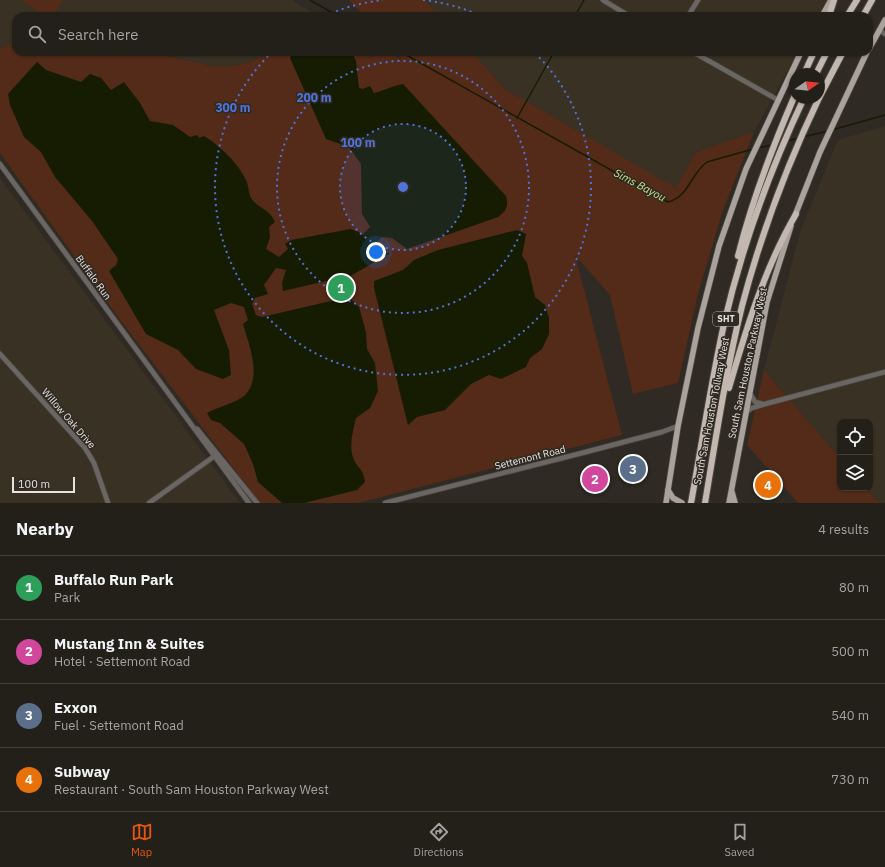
<!DOCTYPE html>
<meta charset="utf-8">
<style>
:root{--surface:#23201a;--page:#2f2d27;--text:#f1f3f6;--muted:#a3a3a2;--line:#403e39;--accent:#ea580c}
body{margin:0;font-family:"IBM Plex Sans",sans-serif;background:var(--page);color:var(--text)}
.controls{position:absolute;right:12px;bottom:12px;display:grid;overflow:hidden;border-radius:8px;box-shadow:0 1px 3px #0004}
.controls button{width:36px;height:36px;display:grid;place-items:center;padding:0;border:0;border-bottom:1px solid var(--line);background:var(--surface);color:var(--text);font:20px sans-serif}
.compass{position:absolute;left:789px;top:68px;width:36px;height:36px;border-radius:50%;background:var(--surface);box-shadow:0 1px 3px #0004;rotate:76deg}
.scale{position:absolute;left:12px;bottom:10px;width:63px;box-sizing:border-box;padding-left:4px;border:2px solid #e6e3dd;border-top:0;font-size:11px;line-height:14px;white-space:nowrap;color:#e6e3dd;-webkit-text-stroke:3px #2f2a23;paint-order:stroke}
.you{position:absolute;left:376px;top:252px;width:14px;height:14px;margin:-10px;border:3px solid #fff;border-radius:50%;background:#1a73e8;box-shadow:0 0 0 6px #1a73e833}
.badge{display:grid;place-items:center;width:26px;height:26px;border-radius:50%;background:var(--accent);color:#fff;font-size:13px;font-weight:700}
.pin{position:absolute;translate:-50% -50%;border:2px solid #fff;box-shadow:0 1px 4px #0006}
.list{margin:0;padding:0;list-style:none}
h2{display:flex;justify-content:space-between;align-items:center;height:52px;margin:0;padding:0 16px;font-size:17px}
h2 small{font-size:13px;font-weight:400;color:var(--muted)}
.list li{display:grid;grid-template-columns:26px 1fr auto;gap:12px;align-items:center;box-sizing:border-box;height:64px;padding:0 16px;border-top:1px solid var(--line)}
.list b{display:block;font-size:15px;white-space:nowrap}
.list p{margin:0;font-size:13px;white-space:nowrap;color:var(--muted)}
.list em{font-size:13px;font-style:normal;color:var(--muted)}
.icon{flex:none;width:22px;height:22px;fill:none;stroke:currentColor;stroke-width:2;stroke-linecap:round;stroke-linejoin:round}
.map{position:relative;flex:none;width:885px;height:503px;overflow:hidden}
.search{position:absolute;background:var(--surface);box-shadow:0 1px 3px #0004;left:12px;right:12px;top:12px;height:44px;display:flex;align-items:center;gap:10px;box-sizing:border-box;padding:0 14px;border-radius:12px;color:var(--muted);font-size:15px}
.sheet{height:308px;background:var(--surface)}
nav{display:flex;justify-content:space-around;align-items:center;box-sizing:border-box;height:56px;border-top:1px solid var(--line);background:var(--surface);font-size:11px;color:var(--muted)}
nav a{display:grid;justify-items:center;gap:2px}
nav .on{color:var(--accent)}
.map>svg:first-child{display:block}
.built{fill:#393224}
.green{fill:#532b18}
.water{fill:#161c02}
.lines{fill:none;stroke-linecap:round;stroke-linejoin:round}
.stream{stroke:#161c02;stroke-width:1.5}
.minor-casing{stroke:#4c4841;stroke-width:6}
.major-casing{stroke:#4c4841;stroke-width:7}
.highway-casing{stroke:#4c4841;stroke-width:8}
.minor{stroke:#6a6663;stroke-width:4.5}
.major{stroke:#a9a19b;stroke-width:5.5}
.highway{stroke:#c2b8b0;stroke-width:6}
.ring{fill:none;stroke:#4f73d9;stroke-width:2;stroke-dasharray:2 4}
.labels{text-anchor:middle;stroke-width:3;stroke-linejoin:round;paint-order:stroke}
.shield{fill:#2f2a23;stroke:#afaca5;stroke-width:1}
.shield-label{font-size:9px;font-weight:bold;fill:#e6e3dd}
.street-label{font-size:10px;fill:#e6e3dd;stroke:#2f2a23}
.water-label{font-size:11px;font-style:italic;fill:#cce08e;stroke:#2f2a23}
.centre{fill:#4f73d9;stroke:#2f2a23;stroke-width:2}
.ring-label{font-size:12px;text-anchor:middle;font-weight:bold;fill:#4f73d9;stroke:#2f2a23;stroke-width:3;stroke-linejoin:round;paint-order:stroke}
</style>
<div class="map">
<svg width="885" height="503" viewBox="0 0 885 503">
<rect width="100%" height="100%" fill="#2f2a23"/>
<g class="built">
<polygon points="0,0 292,0 312,12 309,16 16,16 16,41 0,49"/>
<polygon points="425,0 827,0 818,16 439,16"/>
<polygon points="149,52 272,52 250,62 232,66 213,66"/>
<polygon points="472,52 798,52 754,132 696,152 676,189 505,89"/>
<polygon points="885,126 885,503 879,503 866,488 870,488 870,422 840,422 840,458 764,370 801,229 838,140"/>
<polygon points="0,178 240,503 0,503"/>
</g>
<g class="green">
<polygon points="24,0 63,0 54,16 47,16 23,2"/>
<polygon points="349,0 425,0 439,16 364,16"/>
<polygon points="16,41 16,52 149,52 213,66 232,66 250,62 272,52 388,52 401,59 396,52 472,52 505,89 676,188 696,152 754,132 722,213 698,294 678,383 633,394 610,295 575,255 622,435 358,503 260,503 121,321 0,153 0,49"/>
<polygon points="764,370 840,458 840,488 866,488 879,503 798,503 747,445"/>
</g>
<g class="water">
<path d="M294,52H352L356,61L359,88L363,89L370,86L374,93C384,91 391,86 403,84L506,196C509,207 506,211 498,217L407,249L392,238L382,237L377,242V246L389,254L352,275L283,291L282,283L286,270L276,268L264,285L268,294L255,298L252,304L256,315L262,317L348,297L359,307L366,332L367,349L375,363L378,391L370,408L356,418C353,432 348,446 354,460C359,470 363,468 365,482L357,490L304,503H282L258,482L253,464L244,444L220,423L211,420L207,413C216,408 237,402 244,396C263,379 249,345 243,324L248,320L244,307L231,303L214,310L229,350L231,375L223,379L196,369L178,350L146,334L109,271L116,265L118,259L92,221L55,177L41,152L24,137L10,105L8,94L37,62L46,70L81,82L90,74L101,78L111,90L124,82L140,103L150,121L173,125L190,137L197,135L199,138L204,136C219,145 239,164 246,180C249,186 248,193 251,198C259,210 268,207 275,222L269,227L270,237L266,249L279,257L288,249L285,244L291,240L351,229L363,234L370,227L362,214L361,164L349,147L326,139L290,58Z"/>
<polygon points="517,230 526,234 522,256 527,263 535,297 545,305 549,318 549,334 542,349 530,358 526,367 501,379 489,375 471,384 445,410 417,417 408,425 374,288 374,281 403,270 414,260 438,250"/>
</g>
<g class="lines">
<g class="stream">
<polyline points="310,0 338,16"/>
<polyline points="575,16 584,0"/>
<path d="M401,52L668,202C689,197 691,173 707,162L753,149"/>
<polyline points="517,118 554,52"/>
<polyline points="832,130 885,115"/>
<polyline points="803,137 828,131"/>
<polyline points="787,141 799,138"/>
<polyline points="758,148 772,145"/>
</g>
<defs>
<g id="minor">
<polyline points="603,0 629,16"/>
<polyline points="688,16 698,0"/>
<polyline points="879,30 885,34"/>
<polyline points="693,52 778,100"/>
<polyline points="0,164 249,503"/>
<polyline points="0,354 85,448 94,463 108,503"/>
<polyline points="750,393 755,402 763,404"/>
<polyline points="746,412 752,408 765,404 885,372"/>
<polyline points="197,429 257,503"/>
<polyline points="149,503 216,455"/>
<polyline points="385,503 582,453 662,432 678,426"/>
</g>
<g id="major">
<polyline points="822,16 831,0"/>
<polyline points="869,49 885,20"/>
<polyline points="794,218 820,152 867,52"/>
<polyline points="668,490 673,498 682,503"/>
<polyline points="732,492 735,503"/>
<polyline points="666,503 678,426 698,328 719,246 746,169 801,52"/>
<polyline points="729,503 767,302 791,226"/>
</g>
<g id="highway">
<polyline points="829,16 834,0"/>
<polyline points="847,16 857,0"/>
<polyline points="863,16 872,0"/>
<polyline points="804,74 814,52"/>
<polyline points="816,74 827,52"/>
<polyline points="819,98 843,52"/>
<path d="M738,256C752,200 772,148 795,95"/>
<path d="M729,388C746,329 765,267 796,214"/>
<path d="M691,503C702,443 711,383 724,324C742,246 770,170 804,98"/>
<path d="M705,503C716,437 726,371 742,306C761,234 787,165 819,98"/>
</g>
</defs>
<use href="#minor" class="minor-casing"/>
<use href="#major" class="major-casing"/>
<use href="#highway" class="highway-casing"/>
<use href="#minor" class="minor"/>
<use href="#major" class="major"/>
<use href="#highway" class="highway"/>
</g>
<circle cx="403" cy="187" r="63" fill="#4f73d9" fill-opacity=".12"/>
<g class="ring">
<circle cx="403" cy="187" r="63"/>
<circle cx="403" cy="187" r="126"/>
<path d="M325 16A188 188 0 0 1 383 0M423 0A188 188 0 0 1 481 16M535 53A188 188 0 1 1 271 53"/>
</g>
<g class="labels">
<rect class="shield" x="713" y="312" width="26" height="14" rx="3"/>
<g class="shield-label">
<text x="726" y="322">SHT</text>
</g>
<g class="street-label">
<text transform="translate(94 277) rotate(54)" y="4">Buffalo Run</text>
<text transform="translate(747 363) rotate(-78)" y="4">South Sam Houston Parkway West</text>
<text transform="translate(711 411) rotate(-79)" y="4">South Sam Houston Tollway West</text>
<text transform="translate(69 418) rotate(49)" y="4">Willow Oak Drive</text>
<text transform="translate(530 457) rotate(-14)" y="4">Settemont Road</text>
</g>
<g class="water-label">
<text transform="translate(640 185) rotate(28)" y="4">Sims Bayou</text>
</g>
</g>
<circle cx="403" cy="187" r="6" class="centre"/>
<g class="ring-label">
<text x="314" y="102">200 m</text>
<text x="233" y="112">300 m</text>
<text x="358" y="147">100 m</text>
</g>
</svg>
<div class="controls">
<button><svg class="icon" aria-label="locate" viewBox="0 0 24 24"><circle cx="12" cy="12" r="6"/><path d="M12 2v4M12 18v4M2 12h4M18 12h4"/></svg></button>
<button><svg class="icon" aria-label="layers" viewBox="0 0 24 24"><path d="M12 4l9 5-9 5-9-5zM3 14l9 5 9-5"/></svg></button>
</div>
<svg class="compass" viewBox="-18 -18 36 36"><path d="M0-13l5 13h-10z" fill="#e53935"/><path d="M0 13l5-13h-10z" fill="#a3a3a2"/></svg>
<div class="scale">100 m</div>
<div class="you"></div>
<div class="pin badge" style="left:341px;top:288px;background:#2e9e5b">1</div>
<div class="pin badge" style="left:595px;top:479px;background:#d1479c">2</div>
<div class="pin badge" style="left:633px;top:469px;background:#5c6f8a">3</div>
<div class="pin badge" style="left:768px;top:485px;background:#e8710a">4</div>
<div class="search"><svg class="icon" aria-label="search" viewBox="0 0 24 24"><circle cx="10" cy="10" r="6"/><path d="M15 15l6 6"/></svg>Search here</div>
</div>
<section class="sheet">
<h2>Nearby<small>4 results</small></h2>
<ul class="list">
<li><span class="badge" style="background:#2e9e5b">1</span><div><b>Buffalo Run Park</b><p>Park</p></div><em>80 m</em></li>
<li><span class="badge" style="background:#d1479c">2</span><div><b>Mustang Inn &amp; Suites</b><p>Hotel · Settemont Road</p></div><em>500 m</em></li>
<li><span class="badge" style="background:#5c6f8a">3</span><div><b>Exxon</b><p>Fuel · Settemont Road</p></div><em>540 m</em></li>
<li><span class="badge" style="background:#e8710a">4</span><div><b>Subway</b><p>Restaurant · South Sam Houston Parkway West</p></div><em>730 m</em></li>
</ul>
</section>
<nav>
<a class="on"><svg class="icon" aria-label="map" viewBox="0 0 24 24"><path d="M3 6l6-2 6 2 6-2v14l-6 2-6-2-6 2zM9 4v14M15 6v14"/></svg>Map</a>
<a><svg class="icon" aria-label="directions" viewBox="0 0 24 24"><path d="M12 3l9 9-9 9-9-9zM9 14v-3h6M13 9l2 2-2 2"/></svg>Directions</a>
<a><svg class="icon" aria-label="saved" viewBox="0 0 24 24"><path d="M7 4h10v16l-5-4-5 4z"/></svg>Saved</a>
</nav>
